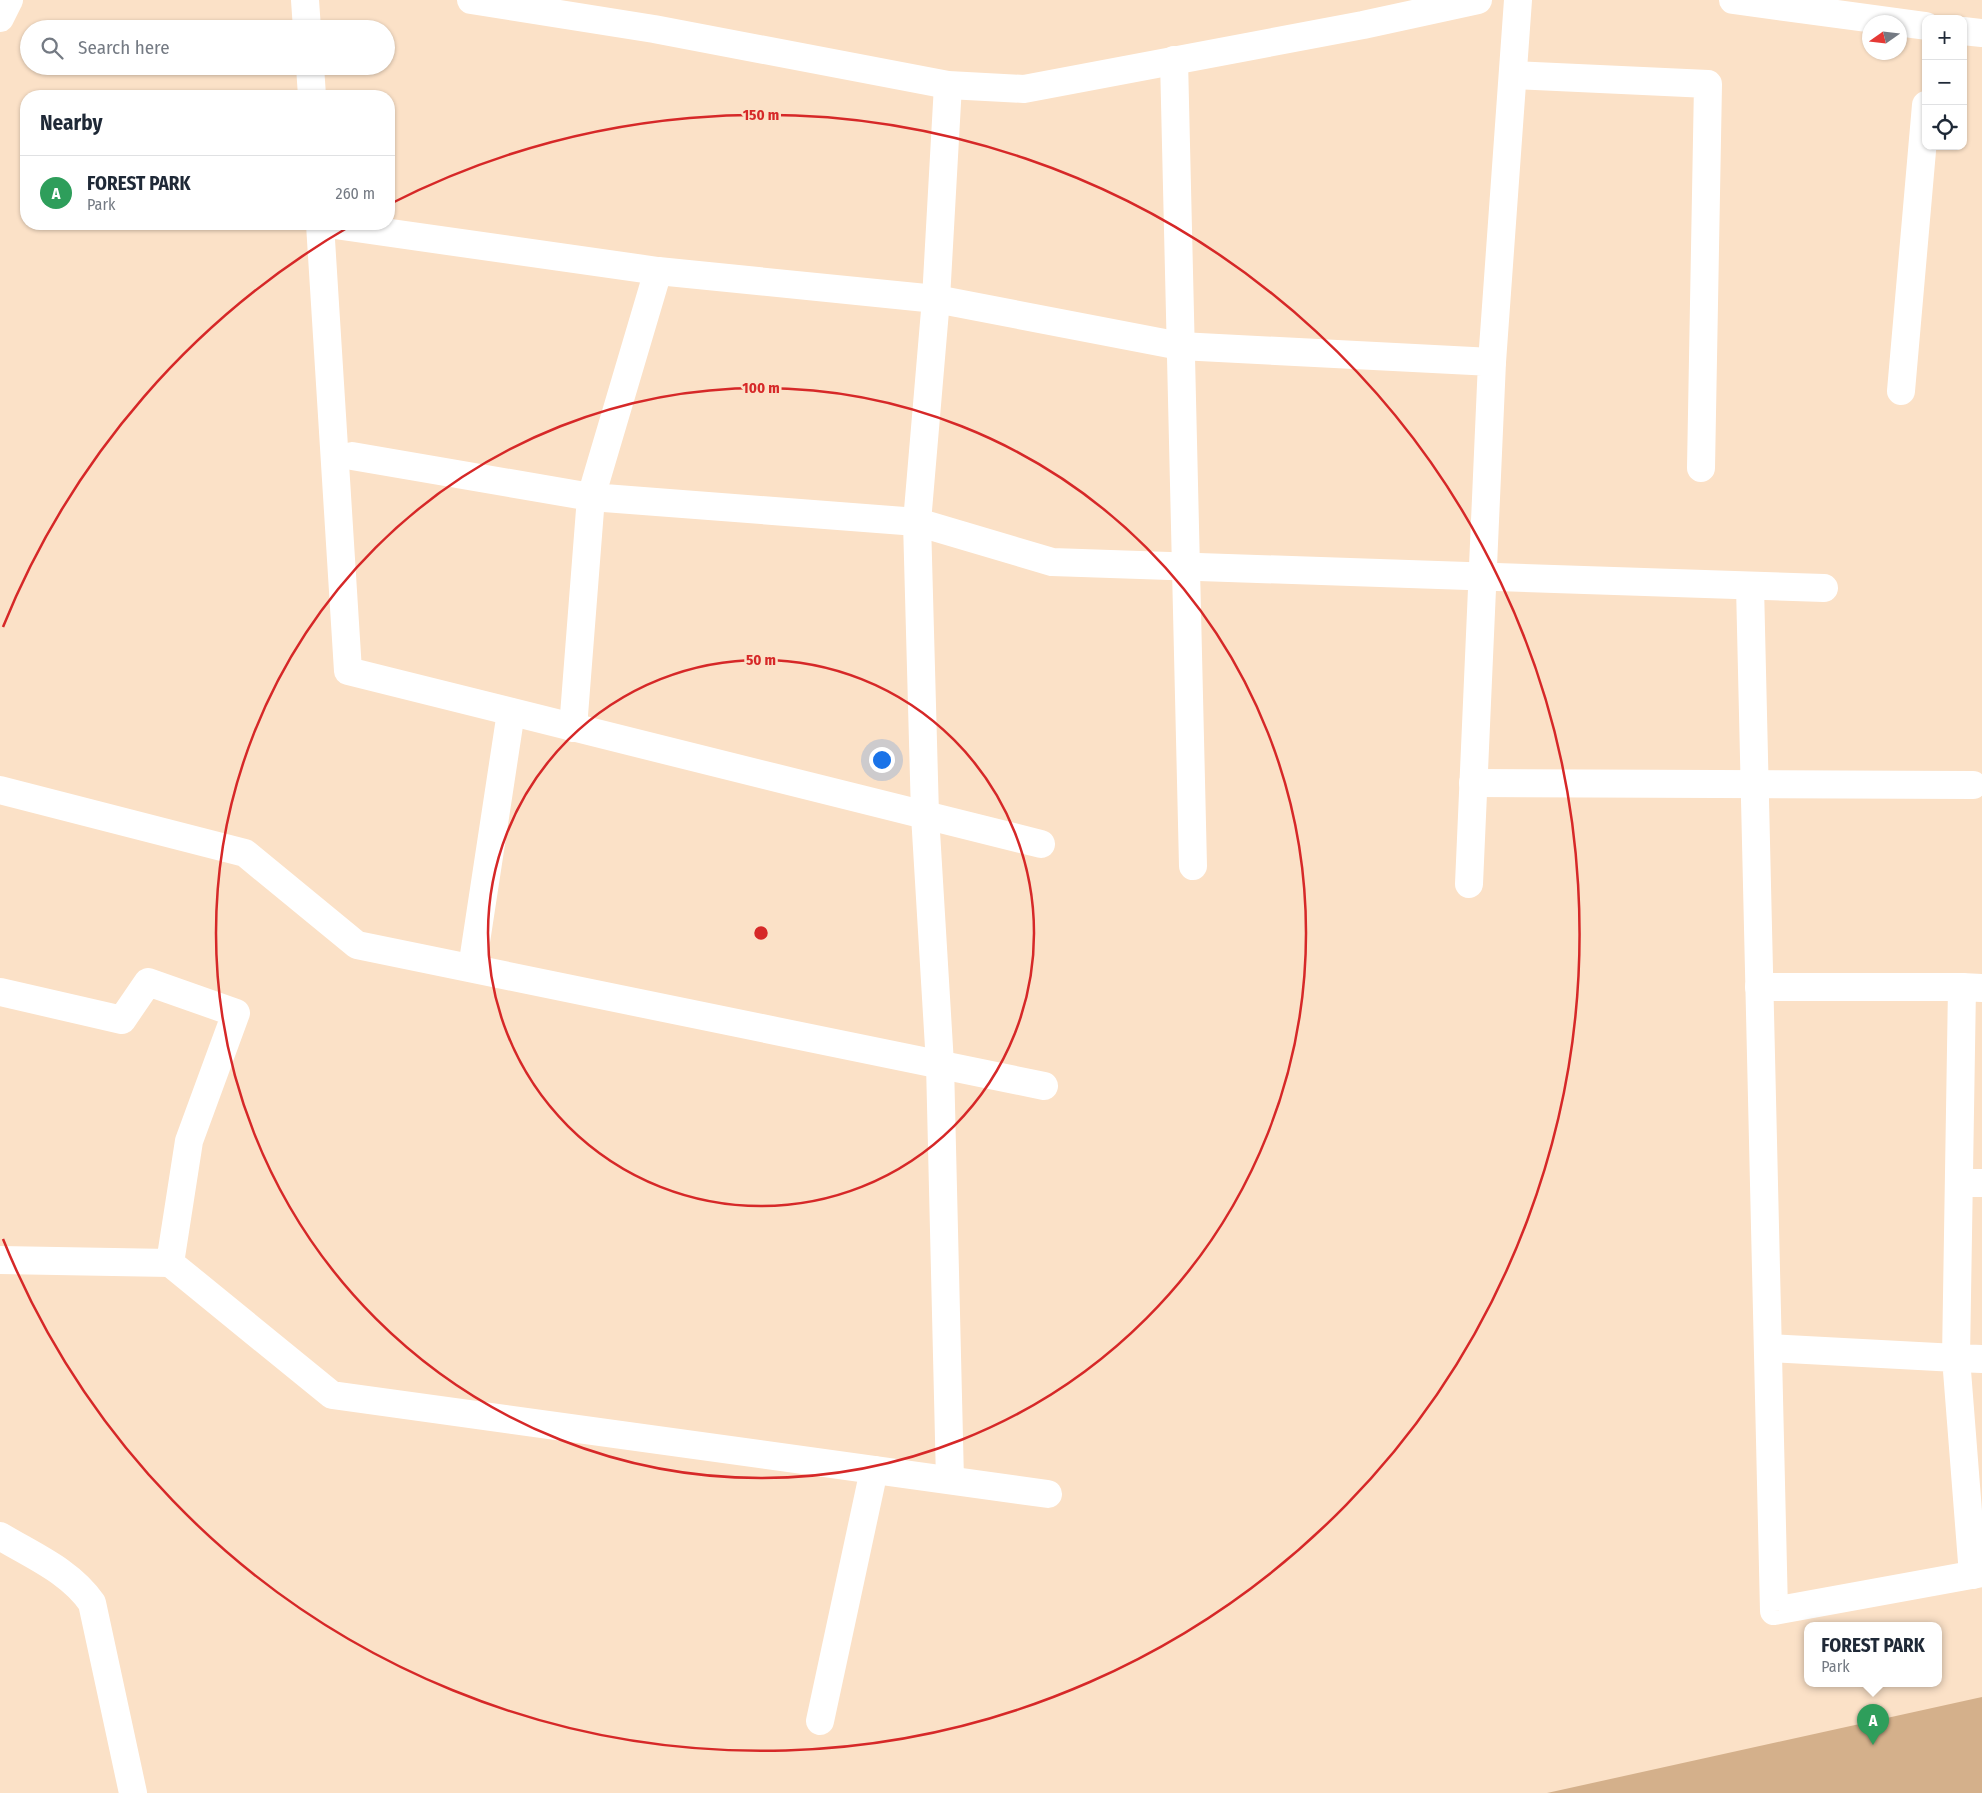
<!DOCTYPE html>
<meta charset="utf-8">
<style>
:root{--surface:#fff;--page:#f6f6f7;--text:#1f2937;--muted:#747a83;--line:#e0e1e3;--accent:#1a73e8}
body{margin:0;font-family:"Fira Sans Condensed",sans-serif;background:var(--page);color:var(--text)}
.controls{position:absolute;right:15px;top:15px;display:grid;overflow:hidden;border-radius:10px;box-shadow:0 1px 4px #0004}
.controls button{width:45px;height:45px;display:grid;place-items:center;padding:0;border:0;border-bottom:1px solid var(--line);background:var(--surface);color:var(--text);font:25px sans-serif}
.compass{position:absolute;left:1862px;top:15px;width:45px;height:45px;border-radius:50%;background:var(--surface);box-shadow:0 1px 4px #0004;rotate:256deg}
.you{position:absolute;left:881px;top:759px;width:18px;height:18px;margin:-12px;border:4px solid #fff;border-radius:50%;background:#1a73e8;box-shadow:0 0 0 8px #1a73e833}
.badge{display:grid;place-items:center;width:32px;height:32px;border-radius:50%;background:var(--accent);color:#fff;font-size:16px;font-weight:700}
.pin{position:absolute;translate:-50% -41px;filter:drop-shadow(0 1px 2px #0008)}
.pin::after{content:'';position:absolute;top:26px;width:18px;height:15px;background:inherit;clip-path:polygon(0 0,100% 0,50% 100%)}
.popup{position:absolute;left:1804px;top:1622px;width:138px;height:65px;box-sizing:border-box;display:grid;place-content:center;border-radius:10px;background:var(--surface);filter:drop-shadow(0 1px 4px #0005);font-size:16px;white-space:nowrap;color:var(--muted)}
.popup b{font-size:19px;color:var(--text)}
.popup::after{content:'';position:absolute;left:50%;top:100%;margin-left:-10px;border:10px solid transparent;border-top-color:var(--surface)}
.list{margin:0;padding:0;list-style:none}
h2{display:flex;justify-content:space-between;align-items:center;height:65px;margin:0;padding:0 20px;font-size:21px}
h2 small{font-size:16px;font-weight:400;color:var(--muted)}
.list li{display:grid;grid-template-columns:32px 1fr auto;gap:15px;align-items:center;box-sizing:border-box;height:75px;padding:0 20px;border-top:1px solid var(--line)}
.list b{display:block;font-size:19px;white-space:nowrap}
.list p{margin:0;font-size:16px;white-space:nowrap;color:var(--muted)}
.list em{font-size:16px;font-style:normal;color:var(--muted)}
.icon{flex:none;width:28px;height:28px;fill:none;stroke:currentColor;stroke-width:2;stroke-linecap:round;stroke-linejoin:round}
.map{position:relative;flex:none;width:1982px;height:1793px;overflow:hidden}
.search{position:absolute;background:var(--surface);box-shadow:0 1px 4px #0004;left:20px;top:20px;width:375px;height:55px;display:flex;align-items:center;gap:12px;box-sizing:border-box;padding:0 18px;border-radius:28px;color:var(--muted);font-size:19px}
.panel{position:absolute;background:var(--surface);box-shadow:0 1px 4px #0004;left:20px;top:90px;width:375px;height:140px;border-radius:20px}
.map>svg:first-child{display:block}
.green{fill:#d4b08b}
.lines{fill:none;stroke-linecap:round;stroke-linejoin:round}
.minor{stroke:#fff;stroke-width:28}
.ring{fill:none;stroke:#d62828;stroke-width:2.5}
.centre{fill:#d62828;stroke:#fbe1c7;stroke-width:2.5}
.ring-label{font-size:15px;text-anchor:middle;font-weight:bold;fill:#d62828;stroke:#fbe1c7;stroke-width:5;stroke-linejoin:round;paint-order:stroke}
</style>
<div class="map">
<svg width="1982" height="1793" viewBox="0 0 1982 1793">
<rect width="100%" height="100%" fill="#fbe1c7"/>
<polygon class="green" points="1982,1697 1982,1793 1547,1793"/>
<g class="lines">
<g class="minor">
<polyline points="305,0 307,29"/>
<polyline points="471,0 654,29 948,85 1024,89 1363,25 1478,0"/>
<polyline points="1733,0 1926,26"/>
<polyline points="0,18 9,0"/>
<polyline points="1963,31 1982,33"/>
<polyline points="1174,60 1193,866"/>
<polyline points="310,66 312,96"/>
<polyline points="1513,75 1708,84 1701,468"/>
<polyline points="320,224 348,671 1041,844"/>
<polyline points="328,224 658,271 591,497 917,522 936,299 948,85"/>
<polyline points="658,271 936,299 1180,346 1492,362 1469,884"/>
<polyline points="1492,362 1518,0"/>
<polyline points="1901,391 1926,105"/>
<polyline points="352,456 591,497 573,728"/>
<polyline points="1750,586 1774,1611 1982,1573"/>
<polyline points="1473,783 1973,785"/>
<polyline points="0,790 245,853 357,945 1044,1086"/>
<polyline points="472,968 511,712"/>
<polyline points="1759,987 1962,987"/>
<polyline points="1982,988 1962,987 1956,1358 1982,1359"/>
<polyline points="0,992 122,1020 148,982 236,1013 189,1141 170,1263 0,1260"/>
<polyline points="1959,1183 1982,1183"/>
<polyline points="170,1263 332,1395 1048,1494"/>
<polyline points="1768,1348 1956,1358 1973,1575"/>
<polyline points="950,1480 940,1064 925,815 917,522 1052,562 1824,588"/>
<path d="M0,1536C33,1556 70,1571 92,1603L133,1793"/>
<polyline points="820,1721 874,1470"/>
</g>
</g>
<g class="ring">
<circle cx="761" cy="933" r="273"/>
<circle cx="761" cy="933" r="545"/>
<path d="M3 627A818 818 0 0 1 352 225M390 204A818 818 0 1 1 3 1239"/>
</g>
<circle cx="761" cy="933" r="8" class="centre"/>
<g class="ring-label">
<text x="761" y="120">150 m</text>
<text x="761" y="393">100 m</text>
<text x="761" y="665">50 m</text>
</g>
</svg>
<div class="controls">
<button>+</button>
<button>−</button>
<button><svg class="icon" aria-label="locate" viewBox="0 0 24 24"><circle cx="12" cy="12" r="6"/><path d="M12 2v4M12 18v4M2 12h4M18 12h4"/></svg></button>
</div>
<svg class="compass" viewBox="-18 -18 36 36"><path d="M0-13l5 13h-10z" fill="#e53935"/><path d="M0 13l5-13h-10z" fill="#747a83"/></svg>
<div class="you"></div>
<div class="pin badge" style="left:1873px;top:1745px;background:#2e9e5b">A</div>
<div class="popup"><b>FOREST PARK</b>Park</div>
<div class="search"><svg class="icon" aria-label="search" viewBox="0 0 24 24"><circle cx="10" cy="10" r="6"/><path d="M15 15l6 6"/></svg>Search here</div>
<section class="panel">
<h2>Nearby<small></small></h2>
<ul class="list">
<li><span class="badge" style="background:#2e9e5b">A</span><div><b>FOREST PARK</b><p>Park</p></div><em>260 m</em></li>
</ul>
</section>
</div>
